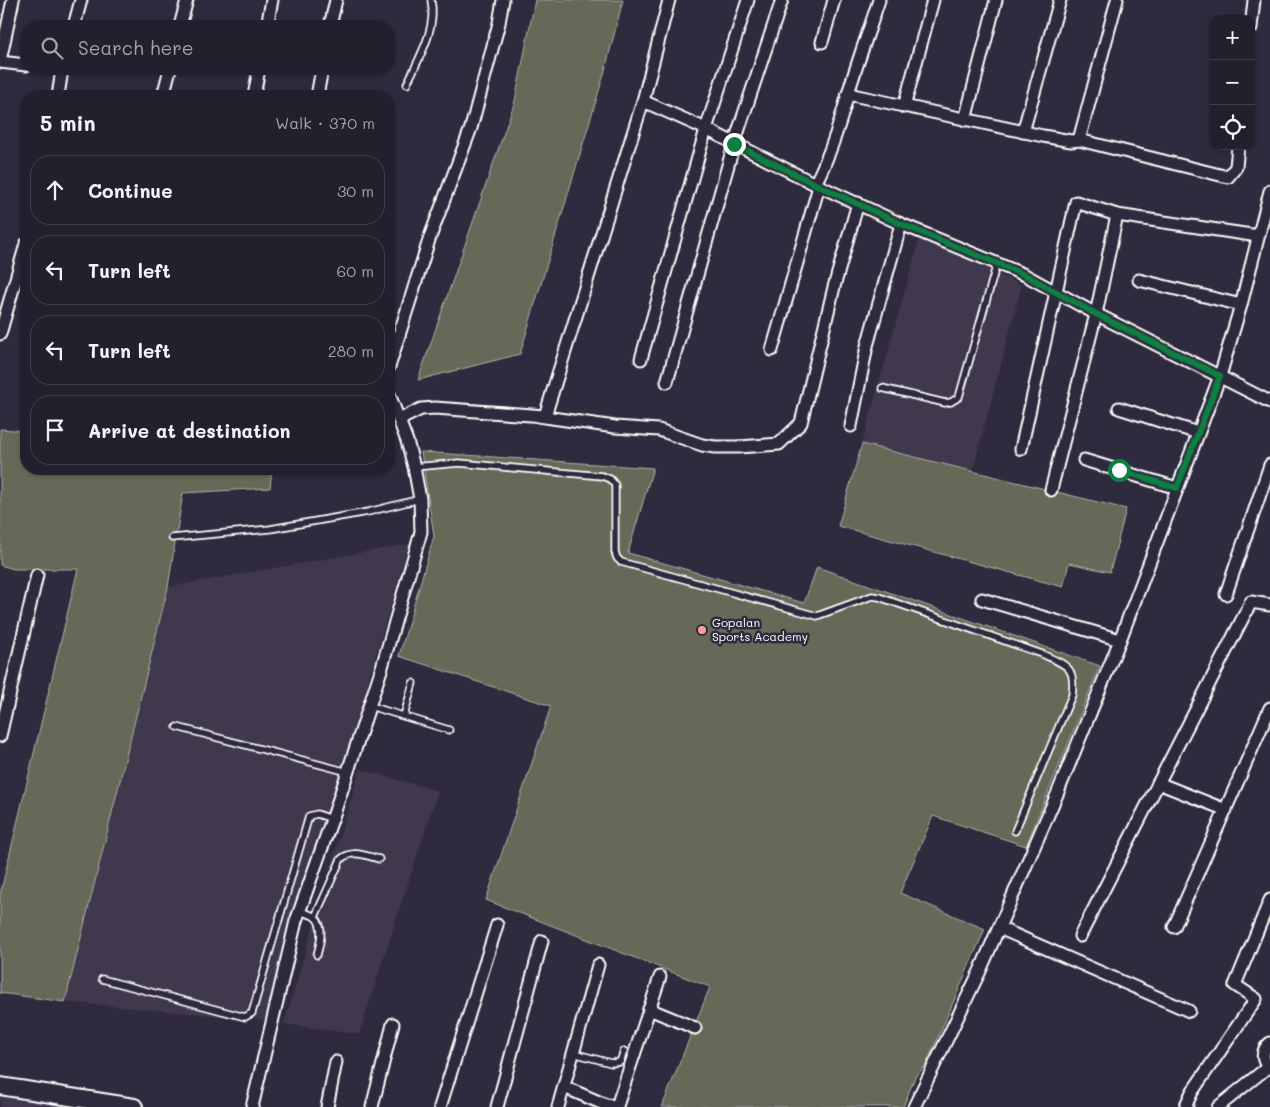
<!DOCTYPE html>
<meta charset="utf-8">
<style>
:root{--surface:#23202e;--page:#2b2836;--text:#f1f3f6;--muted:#a3a3aa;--line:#403e4a}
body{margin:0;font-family:Mali,sans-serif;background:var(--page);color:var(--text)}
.controls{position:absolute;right:15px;top:15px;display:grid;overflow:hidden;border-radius:10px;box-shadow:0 1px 4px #0004}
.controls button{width:45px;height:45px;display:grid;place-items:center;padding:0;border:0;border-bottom:1px solid var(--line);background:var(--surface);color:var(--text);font:25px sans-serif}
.stop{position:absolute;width:15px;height:15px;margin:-11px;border:4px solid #0b8043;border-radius:50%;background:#fff}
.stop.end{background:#0b8043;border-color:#fff;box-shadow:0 1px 5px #0008}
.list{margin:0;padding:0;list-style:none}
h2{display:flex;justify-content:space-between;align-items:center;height:65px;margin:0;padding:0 20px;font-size:21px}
h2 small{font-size:16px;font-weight:400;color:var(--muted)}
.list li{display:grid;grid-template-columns:32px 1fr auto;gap:15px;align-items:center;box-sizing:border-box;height:70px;margin:0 10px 10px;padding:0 10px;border:1px solid var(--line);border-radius:20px}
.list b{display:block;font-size:19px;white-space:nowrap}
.list em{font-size:16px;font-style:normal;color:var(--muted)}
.icon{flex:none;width:28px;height:28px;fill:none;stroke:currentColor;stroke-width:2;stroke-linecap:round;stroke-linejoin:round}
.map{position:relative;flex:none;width:1270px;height:1107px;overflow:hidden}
.search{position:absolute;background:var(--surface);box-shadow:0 1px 4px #0004;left:20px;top:20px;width:375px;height:55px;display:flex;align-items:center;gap:12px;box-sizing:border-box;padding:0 18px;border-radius:20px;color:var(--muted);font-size:19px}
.panel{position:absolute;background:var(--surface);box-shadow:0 1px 4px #0004;left:20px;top:90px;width:375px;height:385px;border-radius:20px}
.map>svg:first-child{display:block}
.built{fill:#40384e}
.green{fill:#666759;stroke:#b2b3ac}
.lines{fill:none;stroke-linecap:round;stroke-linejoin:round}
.lane-casing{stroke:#fff;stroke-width:9}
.street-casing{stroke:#fff;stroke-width:15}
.secondary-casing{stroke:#fff;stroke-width:20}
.lane{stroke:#2f2a3d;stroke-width:5.5}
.street{stroke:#2f2a3d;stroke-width:11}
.secondary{stroke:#2f2a3d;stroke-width:16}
.route{stroke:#0b8043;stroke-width:6}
.poi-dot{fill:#ff9aa2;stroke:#2f2a3d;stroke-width:2}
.labels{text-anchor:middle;stroke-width:5;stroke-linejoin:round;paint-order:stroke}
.poi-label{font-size:12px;fill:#fff;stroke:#2f2a3d;text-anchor:start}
</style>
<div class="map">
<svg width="1270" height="1107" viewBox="0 0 1270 1107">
<rect width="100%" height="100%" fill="#2f2a3d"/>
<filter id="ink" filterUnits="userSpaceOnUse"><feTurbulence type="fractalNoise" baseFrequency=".02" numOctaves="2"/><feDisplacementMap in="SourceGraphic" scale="10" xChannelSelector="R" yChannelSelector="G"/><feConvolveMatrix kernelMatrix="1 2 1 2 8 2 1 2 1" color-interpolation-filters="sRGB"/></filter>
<g filter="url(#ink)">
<g class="built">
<polygon points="920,237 1022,285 973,470 862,444"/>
<polygon points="409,544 267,1020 65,1002 168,587"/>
<polygon points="360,769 438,791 359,1034 284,1024"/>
<polygon points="0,1094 82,1107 0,1107"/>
</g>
<g class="green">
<polygon points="535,0 623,0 604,74 520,354 418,380 515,101"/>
<polygon points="0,429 26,431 26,469 272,469 270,488 183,493 168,587 65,1002 0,993 0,895 78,569 14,569 0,565"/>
<polygon points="862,444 1126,509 1110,572 1069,563 1063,587 838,526"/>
<polygon points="421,452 653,468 628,553 804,603 817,567 1100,666 1026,846 933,816 900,893 985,929 926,1065 915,1077 903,1107 662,1107 710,987 486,900 551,706 399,656 434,536"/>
</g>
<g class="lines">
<defs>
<g id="lane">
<path d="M407,84C419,58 437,29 431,0"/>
<polyline points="882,388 945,403 951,402 959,397 997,263"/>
<path d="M414,467L459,463L602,476L610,479L615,485V552L617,558L621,562L817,616L872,596L879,597L1042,654C1066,665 1076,666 1072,695L1015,831"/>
<polyline points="172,538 270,529 368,512 420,499"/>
<polyline points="370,706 449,730"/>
<polyline points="404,716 413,683"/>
<polyline points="177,727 348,772"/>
<path d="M300,911C304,913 311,914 315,917C325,926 320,944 317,955"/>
<path d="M315,917L341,859C353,849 366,856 379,859"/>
<polyline points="102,979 245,1017 252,1013 309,816 317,814 332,819"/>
<polyline points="573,1053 611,1063 620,1062 624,1051"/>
</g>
<g id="street">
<polyline points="74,26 81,0"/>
<polyline points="180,26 187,0"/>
<polyline points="267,26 272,0"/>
<polyline points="330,26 336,0"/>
<polyline points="1251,28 1254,0"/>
<polyline points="822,42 834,0"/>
<polyline points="0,61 13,0"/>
<polyline points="0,62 26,65"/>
<polyline points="848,94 1043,136 1071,141 1079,140 1228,177 1236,167 1238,146"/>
<polyline points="58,96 62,70"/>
<polyline points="163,96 170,69"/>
<polyline points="254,96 259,69"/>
<polyline points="317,96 322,69"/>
<polyline points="643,101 706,129 815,184 901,224 1025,275 1096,314 1270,402"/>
<polyline points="904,107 933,0"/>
<polyline points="965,120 996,0"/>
<polyline points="1023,132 1060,0"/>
<polyline points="1079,140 1117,0"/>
<path d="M815,184C830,155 839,126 848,94C857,63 869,31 879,0"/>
<polyline points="1139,280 1241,305"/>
<polyline points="0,334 26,244"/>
<polyline points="772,350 819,186"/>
<polyline points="641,359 706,129 748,0"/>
<polyline points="389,367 430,237 471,128 499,23 503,0"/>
<polyline points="667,382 734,144 782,0"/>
<polyline points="1119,408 1198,433"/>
<polyline points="538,416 615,427 659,430 702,445 715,447 739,447 779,444 801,423 834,287 858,203"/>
<polyline points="399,420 421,409 435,408 545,416 643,101 669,0"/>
<polyline points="851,426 867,346 901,224"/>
<polyline points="1021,449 1076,202 1117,215 1258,236"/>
<polyline points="1084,460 1177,488"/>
<polyline points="1051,490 1096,314 1117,215"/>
<polyline points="1226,594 1270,465"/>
<polyline points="982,599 1120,640"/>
<polyline points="0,736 37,575"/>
<polyline points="1158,783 1226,810"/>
<polyline points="1174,927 1270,708"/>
<polyline points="999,928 1189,1011"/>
<polyline points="1080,936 1251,602 1270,605"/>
<polyline points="649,1009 695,1028"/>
<path d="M1270,1043C1261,1050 1261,1061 1270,1068"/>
<polyline points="564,1087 606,1105 617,1106 660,977"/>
<polyline points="252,1107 296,921 335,811 382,667 421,532 420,499 414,467 407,441 389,394"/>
<polyline points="327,1107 336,1062"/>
<polyline points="372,1107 393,1024"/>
<polyline points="440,1107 497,925"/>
<polyline points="497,1107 542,941"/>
<polyline points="558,1107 598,965"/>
<polyline points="914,1107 980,971 1058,792 1120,640 1220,376 1241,305 1270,191"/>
<polyline points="1187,1107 1186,1105 1192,1092 1256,999 1235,985 1270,900"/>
<polyline points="1218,1107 1268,1067"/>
</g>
<polyline id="secondary" points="0,1086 134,1107"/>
</defs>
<use href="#lane" class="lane-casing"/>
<use href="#street" class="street-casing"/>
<use href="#secondary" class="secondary-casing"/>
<use href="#lane" class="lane"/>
<use href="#street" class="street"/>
<use href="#secondary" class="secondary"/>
</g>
</g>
<g class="lines" filter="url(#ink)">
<polyline class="route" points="734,144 815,184 901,224 1025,275 1096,314 1220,376 1177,488 1119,470"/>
</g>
<circle class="poi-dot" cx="702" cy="630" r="5"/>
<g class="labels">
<g class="poi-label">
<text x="712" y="627">Gopalan<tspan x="712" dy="14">Sports Academy</tspan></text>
</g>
</g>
</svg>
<div class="controls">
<button>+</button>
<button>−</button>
<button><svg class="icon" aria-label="locate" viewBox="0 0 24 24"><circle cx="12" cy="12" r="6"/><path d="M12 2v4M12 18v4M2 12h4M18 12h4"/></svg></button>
</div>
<div class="stop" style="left:1119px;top:470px"></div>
<div class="stop end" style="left:734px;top:144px"></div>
<div class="search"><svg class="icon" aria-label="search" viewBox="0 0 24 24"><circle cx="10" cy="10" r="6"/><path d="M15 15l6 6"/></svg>Search here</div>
<section class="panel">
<h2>5 min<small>Walk · 370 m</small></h2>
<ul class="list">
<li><svg class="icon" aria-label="ahead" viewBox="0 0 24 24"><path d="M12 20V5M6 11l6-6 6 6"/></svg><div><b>Continue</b></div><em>30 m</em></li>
<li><svg class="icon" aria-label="left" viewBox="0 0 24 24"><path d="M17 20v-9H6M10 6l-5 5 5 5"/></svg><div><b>Turn left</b></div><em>60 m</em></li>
<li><svg class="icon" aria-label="left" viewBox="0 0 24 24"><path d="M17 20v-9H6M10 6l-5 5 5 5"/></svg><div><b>Turn left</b></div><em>280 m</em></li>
<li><svg class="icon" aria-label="arrive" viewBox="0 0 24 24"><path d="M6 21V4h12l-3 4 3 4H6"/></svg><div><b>Arrive at destination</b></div></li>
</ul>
</section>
</div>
